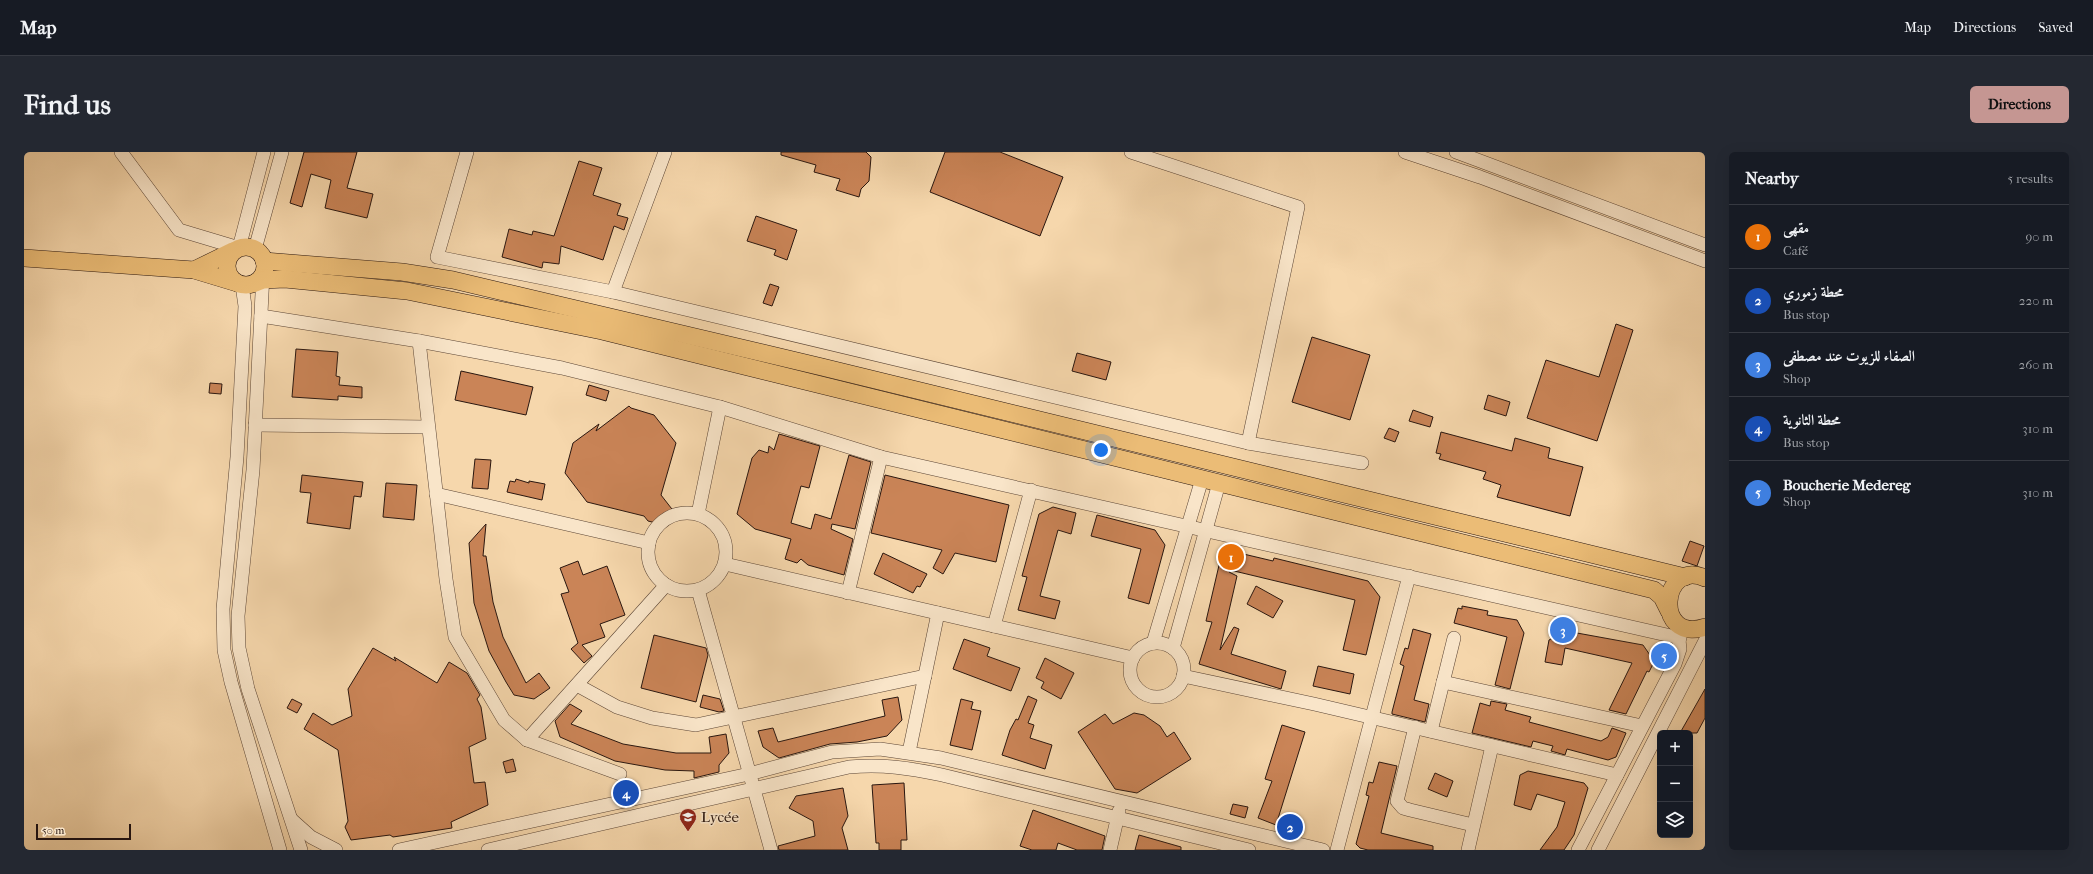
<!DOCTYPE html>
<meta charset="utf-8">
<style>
:root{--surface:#171b24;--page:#242831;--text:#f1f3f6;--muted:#9ea1a6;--line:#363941;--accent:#c59692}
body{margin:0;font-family:"IM FELL French Canon",Amiri,serif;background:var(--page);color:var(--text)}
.controls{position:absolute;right:12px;bottom:12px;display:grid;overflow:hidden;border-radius:6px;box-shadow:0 4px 16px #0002}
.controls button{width:36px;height:36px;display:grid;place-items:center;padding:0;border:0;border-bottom:1px solid var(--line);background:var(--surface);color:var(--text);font:20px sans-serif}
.scale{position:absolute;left:12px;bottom:10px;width:95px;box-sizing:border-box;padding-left:4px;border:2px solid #29160f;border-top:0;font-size:11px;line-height:14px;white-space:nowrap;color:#29160f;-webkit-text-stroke:3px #f9e5c9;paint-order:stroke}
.you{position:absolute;left:1077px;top:298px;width:14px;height:14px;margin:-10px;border:3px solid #fff;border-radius:50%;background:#1a73e8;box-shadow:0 0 0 6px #1a73e833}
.badge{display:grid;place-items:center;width:26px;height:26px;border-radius:50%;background:var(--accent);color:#fff;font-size:13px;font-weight:700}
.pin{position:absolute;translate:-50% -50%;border:2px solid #fff;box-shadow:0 1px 4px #0006}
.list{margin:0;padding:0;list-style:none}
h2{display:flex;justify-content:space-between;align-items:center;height:52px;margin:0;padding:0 16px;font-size:17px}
h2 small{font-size:13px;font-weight:400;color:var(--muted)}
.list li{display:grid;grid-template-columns:26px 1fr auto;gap:12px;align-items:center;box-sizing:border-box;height:64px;padding:0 16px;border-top:1px solid var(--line)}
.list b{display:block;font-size:15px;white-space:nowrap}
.list p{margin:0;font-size:13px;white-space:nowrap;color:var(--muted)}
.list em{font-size:13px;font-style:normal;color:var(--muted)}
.icon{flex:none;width:22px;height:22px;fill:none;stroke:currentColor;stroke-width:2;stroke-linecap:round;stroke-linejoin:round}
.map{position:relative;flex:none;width:1681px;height:698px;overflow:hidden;border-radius:6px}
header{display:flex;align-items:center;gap:24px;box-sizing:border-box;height:56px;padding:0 20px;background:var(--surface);border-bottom:1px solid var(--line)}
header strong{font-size:19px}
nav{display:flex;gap:22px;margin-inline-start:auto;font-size:14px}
.intro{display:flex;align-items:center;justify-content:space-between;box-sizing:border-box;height:96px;padding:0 24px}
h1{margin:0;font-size:28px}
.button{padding:10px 18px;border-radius:6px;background:var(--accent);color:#111;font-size:14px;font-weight:700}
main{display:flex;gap:24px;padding:0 24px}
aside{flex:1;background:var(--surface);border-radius:6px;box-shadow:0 4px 16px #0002}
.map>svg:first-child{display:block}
.building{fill:#ca8457;stroke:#29160f}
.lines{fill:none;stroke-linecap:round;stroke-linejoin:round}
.minor-casing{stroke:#5c4636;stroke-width:14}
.major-casing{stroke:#29160f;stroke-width:18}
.minor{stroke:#f9e5c9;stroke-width:13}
.major{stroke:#ebbc76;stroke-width:17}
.labels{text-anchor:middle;stroke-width:3;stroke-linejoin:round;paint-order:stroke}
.poi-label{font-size:15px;fill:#29160f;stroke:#f9e5c9;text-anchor:start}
</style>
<header>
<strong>Map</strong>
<nav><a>Map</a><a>Directions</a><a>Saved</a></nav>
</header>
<div class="intro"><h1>Find us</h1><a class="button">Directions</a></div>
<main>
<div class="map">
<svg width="1681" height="698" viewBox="0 0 1681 698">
<rect width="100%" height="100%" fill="#f6d7ac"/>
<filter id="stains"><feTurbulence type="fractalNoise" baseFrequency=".005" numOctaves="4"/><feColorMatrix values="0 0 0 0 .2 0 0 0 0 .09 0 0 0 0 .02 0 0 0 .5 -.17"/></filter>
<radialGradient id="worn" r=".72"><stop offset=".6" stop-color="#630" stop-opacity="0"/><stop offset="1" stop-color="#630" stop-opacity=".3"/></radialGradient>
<g class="building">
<polygon points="280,0 333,0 323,36 349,42 343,66 301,56 307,28 287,22 278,55 266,51"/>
<polygon points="757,0 842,0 847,5 845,29 837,37 835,45 812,38 816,27 790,20 792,13 757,3"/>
<polygon points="921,0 976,0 1039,25 1016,84 906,40"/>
<polygon points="555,9 578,16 569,43 597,52 593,63 604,66 600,78 590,74 579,108 537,94 535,112 519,110 518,116 478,105 485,77 508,83 509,79 530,84"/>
<polygon points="732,64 773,78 763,108 750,103 752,98 723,89"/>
<polygon points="746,132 755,135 748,154 739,151"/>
<polygon points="1592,172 1609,178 1573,289 1503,266 1522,208 1575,225"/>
<polygon points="1288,185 1346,203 1326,268 1268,250"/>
<polygon points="272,197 314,200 312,224 316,225 315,233 338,235 338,246 314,244 314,248 268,245"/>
<polygon points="1053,201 1087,210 1082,228 1048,219"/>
<polygon points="437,219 509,235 502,263 431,248"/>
<polygon points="186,231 198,232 197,242 185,241"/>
<polygon points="565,233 585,239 582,249 562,243"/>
<polygon points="1464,243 1486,250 1482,264 1460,257"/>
<polygon points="605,254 607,256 630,263 652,291 637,343 651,361 636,372 624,369 620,364 563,350 541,321 549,291 575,272 572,279"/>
<polygon points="1389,258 1409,265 1406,275 1385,269"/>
<polygon points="1365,276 1375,280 1371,290 1360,286"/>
<polygon points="1417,280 1488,299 1491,286 1526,296 1524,306 1559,315 1546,364 1473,345 1477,333 1459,327 1462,320 1415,307 1417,302 1412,301"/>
<polygon points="755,282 796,294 785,336 777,334 767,371 787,377 791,362 807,367 825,303 847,310 831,377 808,372 807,377 829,387 820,423 784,413 777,407 773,411 761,407 767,387 731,377 713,362 728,306 735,298 744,301 745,294 750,298"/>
<polygon points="451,307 467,308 464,337 448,336"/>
<polygon points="278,323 339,330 337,345 330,344 326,377 283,371 287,341 276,340"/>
<polygon points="861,323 985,353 972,410 931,401 919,422 909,416 918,398 847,381"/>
<polygon points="492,327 505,331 505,329 521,332 518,348 483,340 486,329 491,330"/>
<polygon points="362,331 393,333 390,368 359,365"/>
<polygon points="1029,355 1052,361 1047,382 1034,378 1016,444 1036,449 1031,467 994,458 1003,425 998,424 1015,362"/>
<polygon points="1073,363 1131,378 1141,393 1125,452 1104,446 1117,397 1067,384"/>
<polygon points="462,372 459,404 462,404 469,450 479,485 502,531 515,521 526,536 510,547 490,543 482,530 465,499 450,451 445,391"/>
<polygon points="1666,389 1680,394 1673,414 1658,409"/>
<polygon points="1211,400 1249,409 1250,406 1344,429 1356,445 1342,503 1319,498 1331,448 1206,418 1205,420 1213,424 1196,498 1210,475 1215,477 1207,502 1262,519 1257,537 1175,512 1188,470 1182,469 1196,409"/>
<polygon points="859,401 903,422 896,435 893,434 889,441 850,422"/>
<polygon points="554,409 559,423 583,414 601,463 576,472 581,485 558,493 568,504 560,511 547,497 554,491 537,442 545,440 536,416"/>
<polygon points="1232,434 1259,449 1249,466 1223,452"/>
<polygon points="1438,454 1464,459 1463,463 1493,468 1500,481 1486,537 1471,533 1483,485 1430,471 1434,456 1438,457"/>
<polygon points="1389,477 1407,482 1390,548 1405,552 1401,570 1368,562 1368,560 1380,514 1376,512 1381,496 1384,497"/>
<polygon points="1542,479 1619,493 1628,506 1629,512 1625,520 1623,519 1602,562 1585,558 1608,511 1541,496 1538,513 1521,510 1525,488"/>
<polygon points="630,483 682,496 684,503 672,550 617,536"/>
<polygon points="940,487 966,496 963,504 996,516 987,539 929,517"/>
<polygon points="349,496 372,509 370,505 413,531 425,510 443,521 456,543 453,547 457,555 462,587 445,595 450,631 461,630 464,653 427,670 428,676 369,685 366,683 327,688 321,675 324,669 314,598 280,577 289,561 308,573 328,564 324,537"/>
<polygon points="1021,506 1050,521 1037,547 1017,536 1020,530 1012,526"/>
<polygon points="1294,514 1330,522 1326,542 1289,534"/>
<polygon points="1681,537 1681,566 1673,581 1656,581"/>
<polygon points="679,543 696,547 700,559 695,560 676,555"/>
<polygon points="1004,544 1013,548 1004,571 1010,573 1006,586 1028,593 1021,617 978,603 986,578 992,567 994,568"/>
<polygon points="874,545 878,568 863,584 833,590 806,592 755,606 739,595 734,579 749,576 754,590 861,564 858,548"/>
<polygon points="268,547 278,552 273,561 263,556"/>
<polygon points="937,547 949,550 947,557 957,559 948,598 926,593"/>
<polygon points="1467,549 1483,552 1481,558 1507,565 1505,570 1577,589 1584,585 1588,576 1602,581 1592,605 1584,608 1543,597 1541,603 1527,599 1529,594 1509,589 1507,595 1448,581 1456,551 1466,554"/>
<polygon points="546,552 558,559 547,572 599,592 652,601 687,601 685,585 702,582 705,601 695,613 695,620 670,626 670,619 641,618 591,609 536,585 531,569"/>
<polygon points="1110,561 1120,563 1136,574 1143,585 1150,580 1167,607 1113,641 1091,637 1054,580 1081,562 1089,572"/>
<polygon points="1258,573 1281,580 1252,673 1234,666 1248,629 1241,627"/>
<polygon points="489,607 492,619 482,621 479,610"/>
<polygon points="1355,610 1373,614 1357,681 1409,694 1409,698 1344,698 1336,696 1332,692 1345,644 1342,643 1345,630 1349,631"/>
<polygon points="1504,619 1560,631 1564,636 1550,683 1540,698 1516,698 1533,675 1541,650 1513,642 1507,658 1490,653 1496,623"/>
<polygon points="1411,621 1429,629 1423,645 1404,637"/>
<polygon points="880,631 883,688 877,688 877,698 855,698 855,691 852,691 848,633"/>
<polygon points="819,636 824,664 818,676 824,698 755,698 754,694 791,684 789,669 765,656 772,644"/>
<polygon points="1209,652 1224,655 1221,666 1206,662"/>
<polygon points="1009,658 1081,684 1078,698 1053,698 1034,691 1032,698 1008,698 996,694"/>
<polygon points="1115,683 1157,695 1157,698 1111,698"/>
</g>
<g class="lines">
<defs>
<g id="minor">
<polyline points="97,0 155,78 215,96 240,0"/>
<polyline points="443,0 413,105 589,140 641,0"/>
<polyline points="1107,0 1274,55 1224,291"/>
<polyline points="1381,0 1456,25 1681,109"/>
<polyline points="1432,0 1681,93"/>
<polyline points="231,97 258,0"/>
<polyline points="239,122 229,318 214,464 215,496 224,537 277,698"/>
<polyline points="218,133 221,154 213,305 199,457 200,498 207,530 256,698"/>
<polyline points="589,140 1224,291 1338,311"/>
<polyline points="237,164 395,189 538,216 696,255 857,305 1656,486"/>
<polyline points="395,189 422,427 431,485 480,568 503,588 596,622"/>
<polyline points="231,273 404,275"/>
<polyline points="412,342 625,391"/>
<circle cx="663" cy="400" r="39"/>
<polyline points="674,362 696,255"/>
<polyline points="701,412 1109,506"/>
<polyline points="674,438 747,698"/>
<polyline points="824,441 857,305"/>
<polyline points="970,474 1007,338"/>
<polyline points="1129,491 1178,327"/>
<circle cx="1133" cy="518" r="27"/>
<polyline points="1149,496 1195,331"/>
<polyline points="1159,524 1290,552 1593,623"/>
<polyline points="1419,530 1618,574"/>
<polyline points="553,533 593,555 628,566 672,573 901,524"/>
<polyline points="1391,575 1373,649 1379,656 1386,658 1449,673"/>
<polyline points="1407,579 1430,486"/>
<polyline points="503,588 642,433"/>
<polyline points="885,600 914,461"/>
<polyline points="268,668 287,685 312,698"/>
<polyline points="375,698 725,622 808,600 856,597 917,606 1299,698"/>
<path d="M464,698L825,615C859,612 885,616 918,623L1225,698"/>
<polyline points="1086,698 1095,659"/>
<polyline points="1313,698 1385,424"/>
<polyline points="1444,698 1468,594"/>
<polyline points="1554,698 1651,512 1656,497 1654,479"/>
<polyline points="1574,698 1681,489"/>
</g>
<g id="major">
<circle cx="222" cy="114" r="19"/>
<polyline points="0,106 170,118 213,131"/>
<polyline points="240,109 378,120 429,128 798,215 1661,425"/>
<polyline points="170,118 209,99"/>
<polyline points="231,131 239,128 261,127 383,139 578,179 1630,438 1638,445 1645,459"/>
<path d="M1681,426C1637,406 1629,492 1681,475"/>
</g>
</defs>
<use href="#minor" class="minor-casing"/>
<use href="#major" class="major-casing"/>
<use href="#minor" class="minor"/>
<use href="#major" class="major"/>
</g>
<defs>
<symbol id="school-pin" viewBox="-11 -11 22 30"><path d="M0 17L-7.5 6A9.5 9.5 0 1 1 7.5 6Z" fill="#8f2418" stroke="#f9e5c9"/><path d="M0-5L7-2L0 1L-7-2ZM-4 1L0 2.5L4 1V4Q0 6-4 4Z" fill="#fff"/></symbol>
</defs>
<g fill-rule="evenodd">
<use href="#school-pin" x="654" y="655" width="20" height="27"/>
</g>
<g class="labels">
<g class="poi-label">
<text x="677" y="670">Lycée</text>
</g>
</g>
<rect width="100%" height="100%" filter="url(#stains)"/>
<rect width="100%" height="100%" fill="url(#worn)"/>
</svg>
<div class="controls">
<button>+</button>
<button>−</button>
<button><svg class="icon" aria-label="layers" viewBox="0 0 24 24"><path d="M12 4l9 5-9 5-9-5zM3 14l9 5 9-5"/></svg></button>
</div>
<div class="scale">50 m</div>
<div class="you"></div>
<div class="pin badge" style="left:1207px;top:405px;background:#e8710a">1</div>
<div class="pin badge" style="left:1266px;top:675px;background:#1a4fb4">2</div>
<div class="pin badge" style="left:1539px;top:478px;background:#3f7fe0">3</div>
<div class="pin badge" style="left:602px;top:641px;background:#1a4fb4">4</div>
<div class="pin badge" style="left:1640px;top:504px;background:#3f7fe0">5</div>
</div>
<aside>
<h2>Nearby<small>5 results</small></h2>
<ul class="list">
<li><span class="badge" style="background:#e8710a">1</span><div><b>مقهى</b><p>Café</p></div><em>90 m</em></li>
<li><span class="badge" style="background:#1a4fb4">2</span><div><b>محطة زموري</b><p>Bus stop</p></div><em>220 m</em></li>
<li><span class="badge" style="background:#3f7fe0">3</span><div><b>الصفاء للزيوت عند مصطفى</b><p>Shop</p></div><em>260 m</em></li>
<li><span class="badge" style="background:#1a4fb4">4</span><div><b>محطة الثانوية</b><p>Bus stop</p></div><em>310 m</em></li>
<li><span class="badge" style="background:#3f7fe0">5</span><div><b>Boucherie Medereg</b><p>Shop</p></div><em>310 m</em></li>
</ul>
</aside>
</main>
